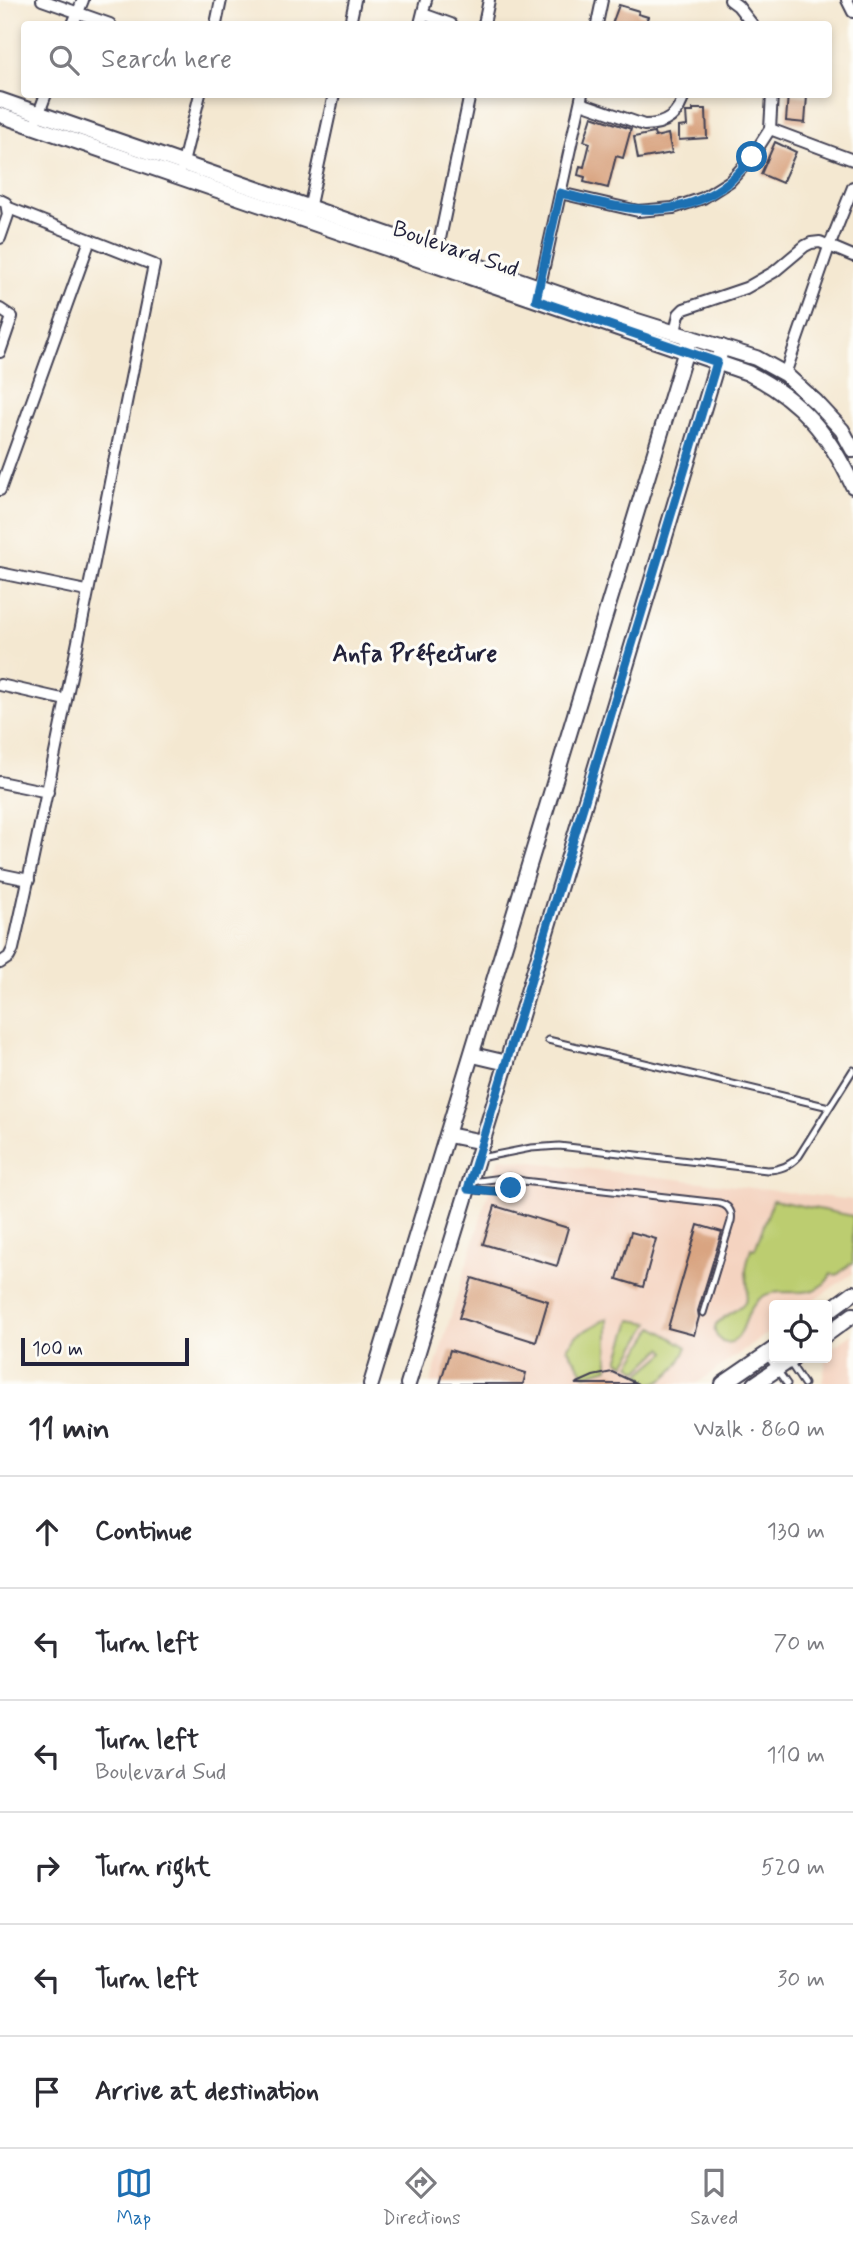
<!DOCTYPE html>
<meta charset="utf-8">
<style>
:root{--surface:#fff;--page:#f7f7f7;--text:#2b2b33;--muted:#7c7c81;--line:#e1e1e2;--accent:#1f6fb2}
body{margin:0;font-family:Mynerve,sans-serif;background:var(--page);color:var(--text)}
.controls{position:absolute;right:21px;bottom:21px;display:grid;overflow:hidden;border-radius:7px;box-shadow:0 4px 10px #0003}
.controls button{width:63px;height:63px;display:grid;place-items:center;padding:0;border:0;border-bottom:2px solid var(--line);background:var(--surface);color:var(--text);font:35px sans-serif}
.scale{position:absolute;left:21px;bottom:18px;width:168px;box-sizing:border-box;padding-left:7px;border:4px solid #22223b;border-top:0;font-size:19px;line-height:24px;white-space:nowrap;color:#22223b;-webkit-text-stroke:5px #fdfcf7;paint-order:stroke}
.stop{position:absolute;width:21px;height:21px;margin:-16px;border:5px solid #1f6fb2;border-radius:50%;background:#fff}
.stop.end{background:#1f6fb2;border-color:#fff;box-shadow:0 2px 7px #0008}
.list{margin:0;padding:0;list-style:none}
h2{display:flex;justify-content:space-between;align-items:center;height:91px;margin:0;padding:0 28px;font-size:30px}
h2 small{font-size:23px;font-weight:400;color:var(--muted)}
.list li{display:grid;grid-template-columns:46px 1fr auto;gap:21px;align-items:center;box-sizing:border-box;height:112px;padding:0 28px;border-top:2px solid var(--line)}
.list b{display:block;font-size:26px;white-space:nowrap}
.list p{margin:0;font-size:23px;white-space:nowrap;color:var(--muted)}
.list em{font-size:23px;font-style:normal;color:var(--muted)}
.icon{flex:none;width:38px;height:38px;fill:none;stroke:currentColor;stroke-width:2;stroke-linecap:round;stroke-linejoin:round}
.map{position:relative;flex:none;width:853px;height:1384px;overflow:hidden}
.search{position:absolute;background:var(--surface);box-shadow:0 4px 10px #0003;left:21px;right:21px;top:21px;height:77px;display:flex;align-items:center;gap:18px;box-sizing:border-box;padding:0 24px;border-radius:7px;color:var(--muted);font-size:26px}
.sheet{height:763px;background:var(--surface)}
nav{display:flex;justify-content:space-around;align-items:center;box-sizing:border-box;height:98px;border-top:2px solid var(--line);background:var(--surface);font-size:19px;color:var(--muted)}
nav a{display:grid;justify-items:center;gap:4px}
nav .on{color:var(--accent)}
.map>svg:first-child{display:block}
.built{fill:#f4d3c0}
.green{fill:#bccd70;stroke:#6f7856;stroke-width:2}
.building{fill:#d9a481}
.lines{fill:none;stroke-linecap:round;stroke-linejoin:round}
.lane-casing{stroke:#424052;stroke-width:9}
.street-casing{stroke:#424052;stroke-width:14}
.secondary-casing{stroke:#424052;stroke-width:18}
.lane{stroke:#fff;stroke-width:5}
.street{stroke:#fff;stroke-width:10}
.secondary{stroke:#fff;stroke-width:14}
.route{stroke:#1f6fb2;stroke-width:9}
.labels{text-anchor:middle;stroke-width:6;stroke-linejoin:round;paint-order:stroke}
.street-label{font-size:23px;fill:#22223b;stroke:#fdfcf7}
.neighbourhood-label{font-size:24px;font-weight:bold;fill:#22223b;stroke:#fdfcf7}
</style>
<div class="map">
<svg width="853" height="1384" viewBox="0 0 853 1384">
<rect width="100%" height="100%" fill="#fdfcf7"/>
<filter id="ink" filterUnits="userSpaceOnUse"><feTurbulence type="fractalNoise" baseFrequency=".0143" numOctaves="2"/><feDisplacementMap in="SourceGraphic" scale="14" xChannelSelector="R" yChannelSelector="G"/><feConvolveMatrix kernelMatrix="1 2 1 2 8 2 1 2 1" color-interpolation-filters="sRGB"/></filter>
<filter id="wash" filterUnits="userSpaceOnUse"><feTurbulence type="fractalNoise" baseFrequency=".00686" numOctaves="4" result="noise"/><feDisplacementMap in="SourceGraphic" scale="28" xChannelSelector="R" yChannelSelector="G"/><feGaussianBlur stdDeviation="1.57" result="paint"/><feColorMatrix in="noise" values="0 0 0 0 0 0 0 0 0 0 0 0 0 0 0 0 0 1.4 0 .05"/><feComposite in="paint" operator="in"/></filter>
<g filter="url(#wash)">
<rect width="100%" height="100%" fill="#f4e8d1"/>
<g class="built">
<polygon points="499,1158 853,1200 853,1273 807,1305 774,1305 774,1329 696,1384 430,1384"/>
<polygon points="853,1334 853,1384 822,1384 828,1350"/>
</g>
<g class="green">
<path d="M773,1200L853,1216V1262L837,1275L831,1274C817,1305 781,1284 762,1297C740,1312 747,1348 722,1342C700,1321 734,1316 744,1303C751,1293 746,1281 746,1270C747,1263 749,1255 751,1248L755,1249Z"/>
<polygon points="608,1318 608,1368 585,1375 567,1348 577,1335"/>
<polygon points="631,1320 650,1323 625,1364 618,1361"/>
<path d="M654,1327L687,1347C681,1363 666,1384 647,1384L640,1374L666,1352L662,1348L638,1371L630,1365Z"/>
</g>
<g id="blocks">
<g class="building">
<polygon points="619,5 639,11 638,14 648,17 645,24 612,24"/>
<polygon points="788,94 807,96 805,123 786,121"/>
<polygon points="693,109 706,109 707,138 679,140 679,127 687,126 686,112 693,112"/>
<polygon points="592,116 631,129 623,158 616,156 608,188 584,182 585,177 578,175 580,166 584,167 590,143 584,141"/>
<polygon points="654,133 655,137 668,134 672,153 638,159 634,137"/>
<polygon points="775,142 796,152 782,183 761,174"/>
<polygon points="495,1206 568,1228 557,1266 483,1244"/>
<polygon points="698,1225 722,1232 698,1311 699,1317 694,1335 668,1328"/>
<polygon points="631,1232 656,1239 643,1287 617,1279"/>
<polygon points="472,1278 548,1301 536,1342 459,1318"/>
<polygon points="450,1350 526,1373 523,1384 440,1384"/>
<polygon points="612,1372 638,1384 575,1384 593,1376"/>
</g>
</g>
</g>
<g filter="url(#ink)">
<use href="#blocks" fill-opacity="0" stroke="#424052" stroke-width="2"/>
<g class="lines">
<defs>
<g id="lane">
<polyline points="548,1040 829,1107"/>
<path d="M480,1158L531,1148L559,1146L767,1170C780,1170 790,1166 799,1156L853,1070"/>
<path d="M471,1182L510,1177L523,1181L719,1203C728,1205 733,1211 731,1221L703,1313"/>
<path d="M469,1189C490,1192 505,1193 523,1181"/>
<polyline points="768,1357 787,1384"/>
<polyline points="790,1363 804,1384"/>
</g>
<g id="street">
<polyline points="42,0 110,24"/>
<polyline points="730,0 738,6 752,24"/>
<polyline points="847,0 853,12"/>
<polyline points="423,14 451,24"/>
<polyline points="73,24 83,0"/>
<polyline points="216,24 221,0"/>
<polyline points="350,24 355,0"/>
<polyline points="420,24 426,0"/>
<polyline points="484,24 489,0"/>
<polyline points="597,24 602,0"/>
<path d="M581,103L644,125C665,125 679,116 684,94"/>
<polyline points="37,118 46,94"/>
<polyline points="770,129 853,160"/>
<polyline points="182,167 200,94"/>
<polyline points="560,193 638,211 673,208 703,198 730,181 752,157 770,129 772,94"/>
<polyline points="0,200 6,203 8,215 0,238"/>
<polyline points="308,214 334,94"/>
<polyline points="436,258 470,94"/>
<polyline points="538,294 582,94"/>
<polyline points="0,309 12,317 0,352"/>
<polyline points="675,332 679,314 684,309 746,288 774,272 805,246 811,243 820,242 853,256"/>
<polyline points="785,374 829,247 853,187"/>
<polyline points="0,490 90,240"/>
<polyline points="0,573 86,591"/>
<polyline points="0,685 66,700"/>
<polyline points="0,782 48,792"/>
<polyline points="0,874 29,880"/>
<path d="M0,963L9,957L13,949C64,722 107,493 154,265L9,208"/>
</g>
<g id="secondary">
<polyline points="0,100 634,320 756,358 785,374 816,402 842,430 853,450"/>
<path d="M0,115L748,373C800,399 829,434 853,486"/>
<polyline points="473,1055 507,1063"/>
<polyline points="448,1135 483,1142"/>
<polyline points="827,1312 853,1293"/>
<polyline points="827,1334 853,1315"/>
<polyline points="371,1384 690,337"/>
<polyline points="408,1384 513,1042 722,347"/>
<polyline points="723,1384 774,1349"/>
<polyline points="755,1384 793,1358"/>
</g>
</defs>
<use href="#lane" class="lane-casing"/>
<use href="#street" class="street-casing"/>
<use href="#secondary" class="secondary-casing"/>
<use href="#lane" class="lane"/>
<use href="#street" class="street"/>
<use href="#secondary" class="secondary"/>
</g>
</g>
<g class="lines" filter="url(#ink)">
<path class="route" d="M511,1188L496,1192L468,1189L717,362L536,300L560,193C620,208 676,226 730,181C738,174 745,165 752,157"/>
</g>
<g class="labels">
<g class="street-label">
<text transform="translate(456 248) rotate(19)" y="8">Boulevard Sud</text>
</g>
<g class="neighbourhood-label">
<text x="415" y="661">Anfa Préfecture</text>
</g>
</g>
</svg>
<div class="controls">
<button><svg class="icon" aria-label="locate" viewBox="0 0 24 24"><circle cx="12" cy="12" r="6"/><path d="M12 2v4M12 18v4M2 12h4M18 12h4"/></svg></button>
</div>
<div class="scale">100 m</div>
<div class="stop" style="left:752px;top:157px"></div>
<div class="stop end" style="left:511px;top:1188px"></div>
<div class="search"><svg class="icon" aria-label="search" viewBox="0 0 24 24"><circle cx="10" cy="10" r="6"/><path d="M15 15l6 6"/></svg>Search here</div>
</div>
<section class="sheet">
<h2>11 min<small>Walk · 860 m</small></h2>
<ul class="list">
<li><svg class="icon" aria-label="ahead" viewBox="0 0 24 24"><path d="M12 20V5M6 11l6-6 6 6"/></svg><div><b>Continue</b></div><em>130 m</em></li>
<li><svg class="icon" aria-label="left" viewBox="0 0 24 24"><path d="M17 20v-9H6M10 6l-5 5 5 5"/></svg><div><b>Turn left</b></div><em>70 m</em></li>
<li><svg class="icon" aria-label="left" viewBox="0 0 24 24"><path d="M17 20v-9H6M10 6l-5 5 5 5"/></svg><div><b>Turn left</b><p>Boulevard Sud</p></div><em>110 m</em></li>
<li><svg class="icon" aria-label="right" viewBox="0 0 24 24"><path d="M7 20v-9h11M14 6l5 5-5 5"/></svg><div><b>Turn right</b></div><em>520 m</em></li>
<li><svg class="icon" aria-label="left" viewBox="0 0 24 24"><path d="M17 20v-9H6M10 6l-5 5 5 5"/></svg><div><b>Turn left</b></div><em>30 m</em></li>
<li><svg class="icon" aria-label="arrive" viewBox="0 0 24 24"><path d="M6 21V4h12l-3 4 3 4H6"/></svg><div><b>Arrive at destination</b></div></li>
</ul>
</section>
<nav>
<a class="on"><svg class="icon" aria-label="map" viewBox="0 0 24 24"><path d="M3 6l6-2 6 2 6-2v14l-6 2-6-2-6 2zM9 4v14M15 6v14"/></svg>Map</a>
<a><svg class="icon" aria-label="directions" viewBox="0 0 24 24"><path d="M12 3l9 9-9 9-9-9zM9 14v-3h6M13 9l2 2-2 2"/></svg>Directions</a>
<a><svg class="icon" aria-label="saved" viewBox="0 0 24 24"><path d="M7 4h10v16l-5-4-5 4z"/></svg>Saved</a>
</nav>
